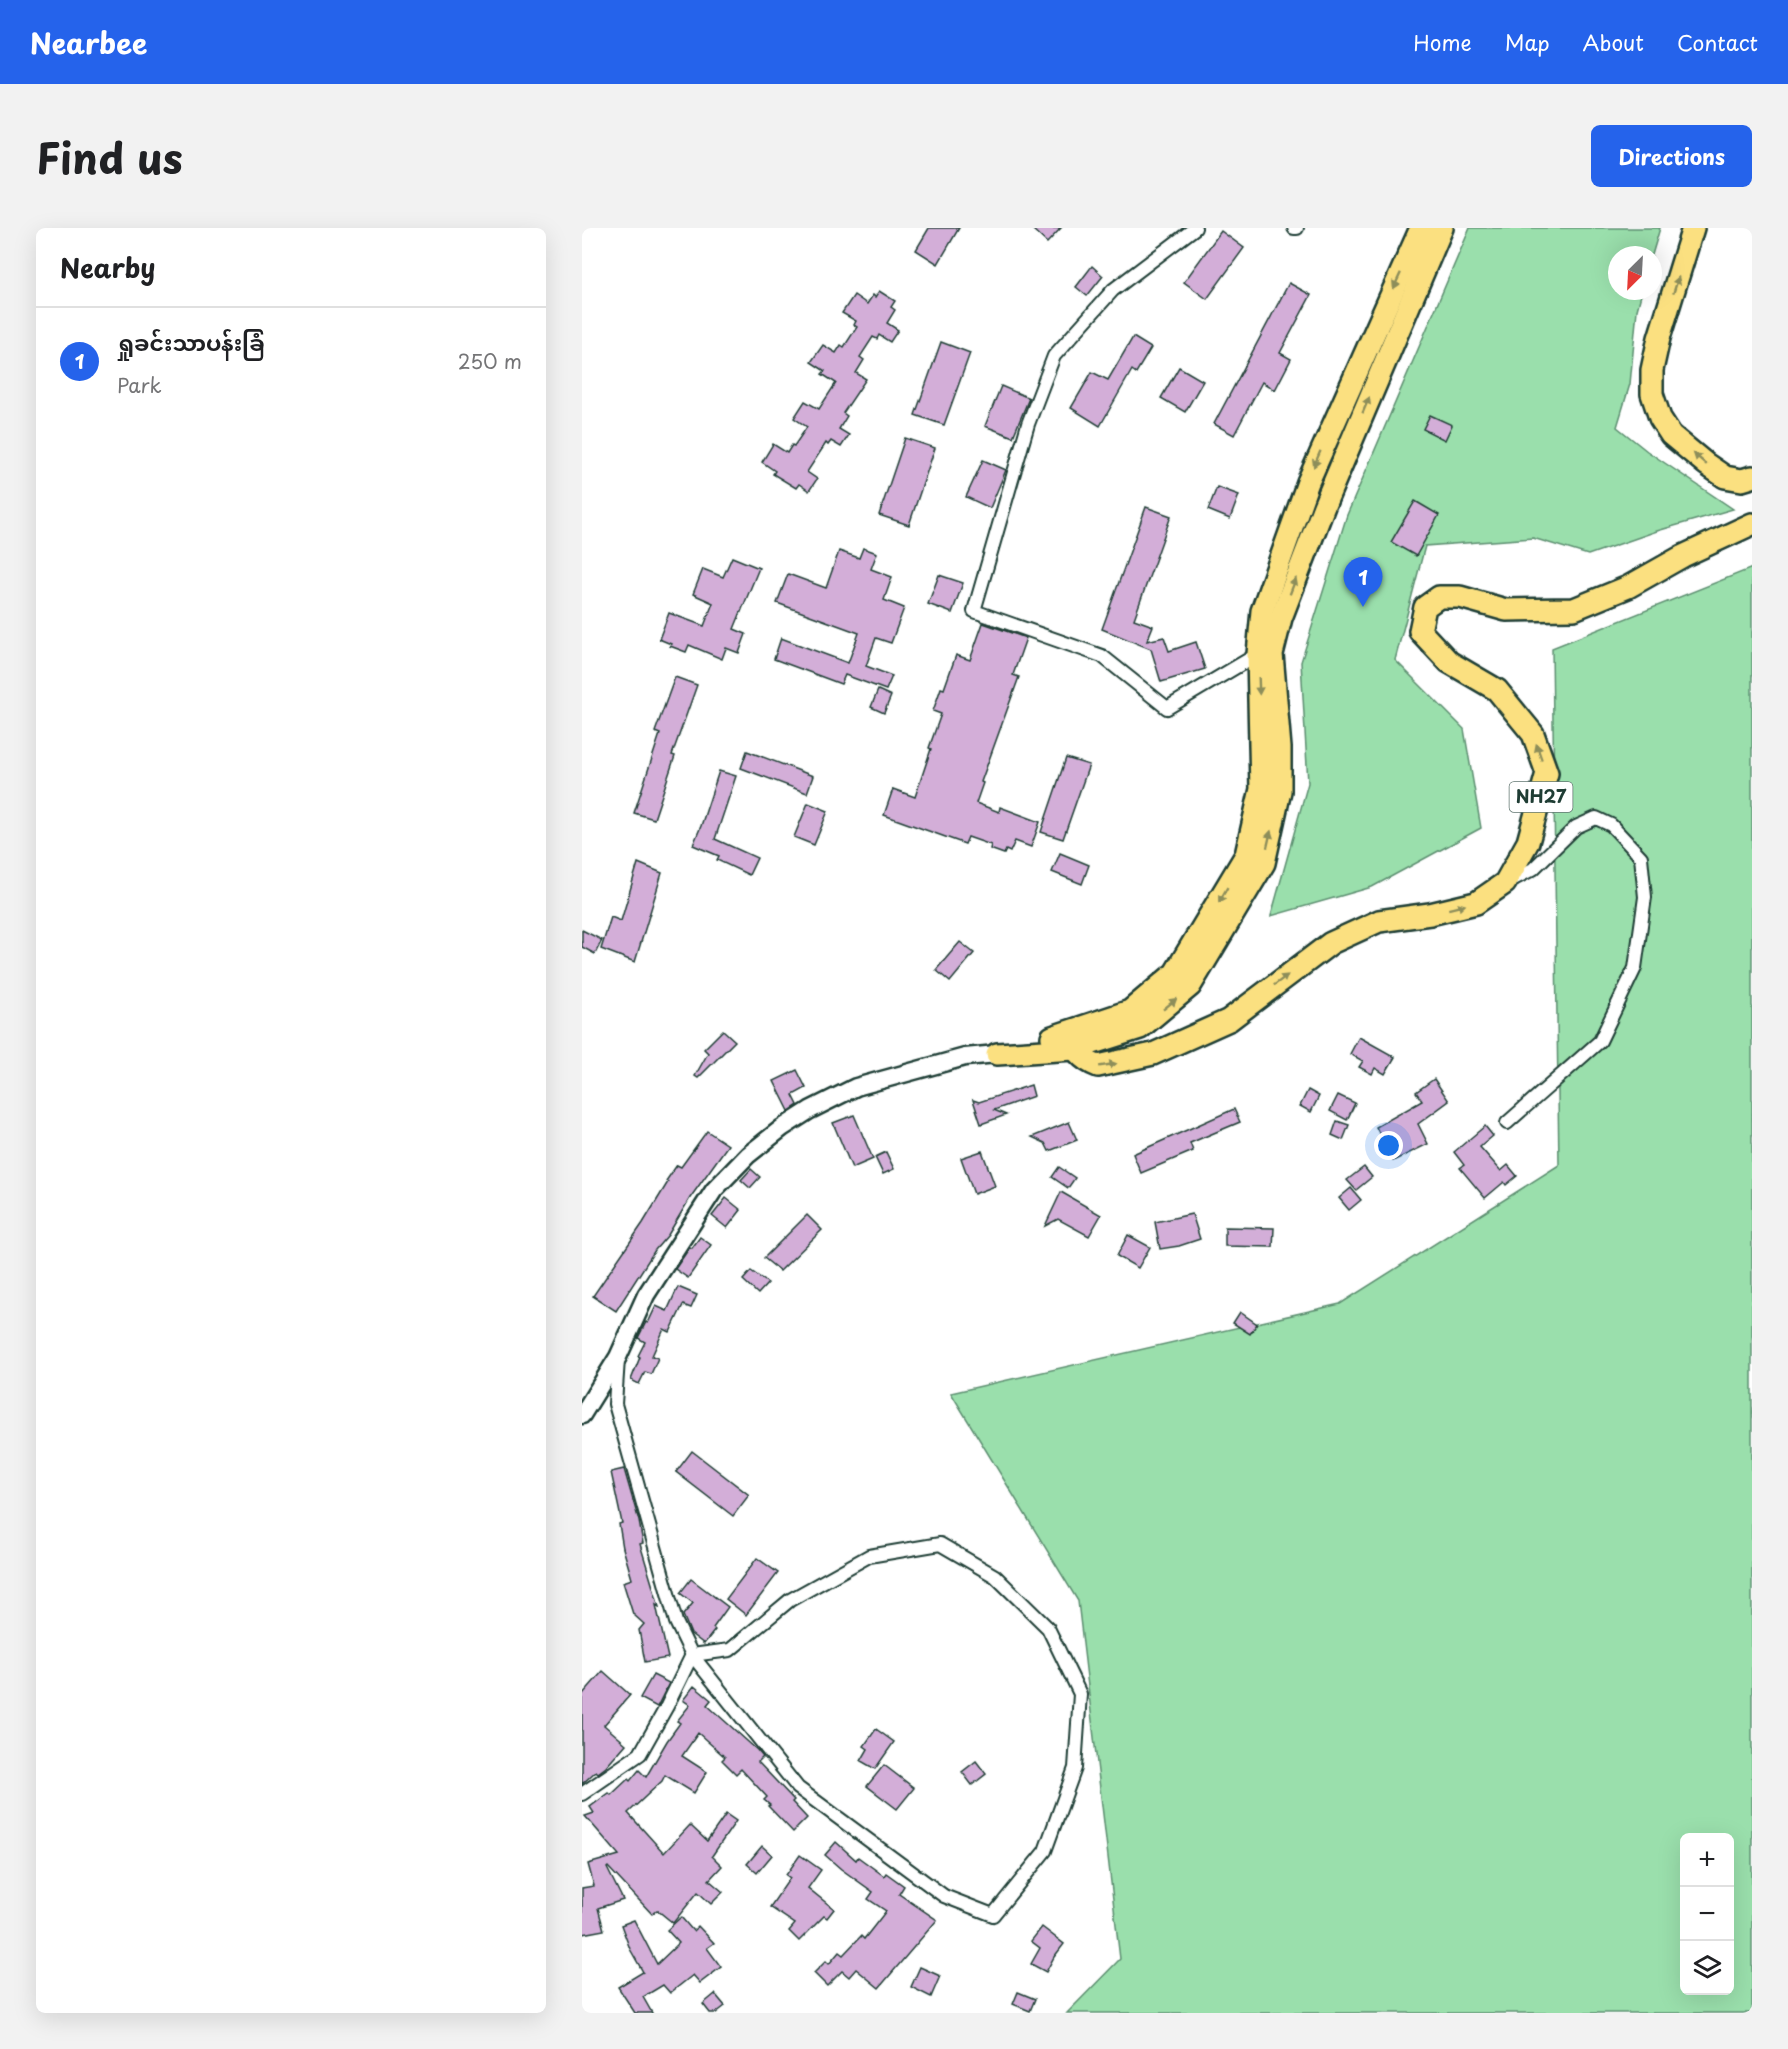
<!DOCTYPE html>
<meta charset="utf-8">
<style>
:root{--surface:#fff;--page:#f2f2f2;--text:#202124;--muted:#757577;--line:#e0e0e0;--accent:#2563eb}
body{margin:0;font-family:"Playpen Sans","Noto Sans Myanmar",sans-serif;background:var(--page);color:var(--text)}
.controls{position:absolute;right:18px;bottom:18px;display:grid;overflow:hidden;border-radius:9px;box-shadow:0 6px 24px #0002}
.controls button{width:54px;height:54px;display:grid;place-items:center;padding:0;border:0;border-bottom:2px solid var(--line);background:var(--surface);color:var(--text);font:30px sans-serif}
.compass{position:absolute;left:1026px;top:18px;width:54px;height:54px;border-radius:50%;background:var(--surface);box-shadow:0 6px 24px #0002;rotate:204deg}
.you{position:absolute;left:807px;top:918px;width:21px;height:21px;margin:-15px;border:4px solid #fff;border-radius:50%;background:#1a73e8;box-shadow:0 0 0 9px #1a73e833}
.badge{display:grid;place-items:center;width:39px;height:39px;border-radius:50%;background:var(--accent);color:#fff;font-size:20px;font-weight:700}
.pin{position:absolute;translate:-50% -50px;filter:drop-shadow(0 2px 3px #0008)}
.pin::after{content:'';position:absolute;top:32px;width:21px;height:18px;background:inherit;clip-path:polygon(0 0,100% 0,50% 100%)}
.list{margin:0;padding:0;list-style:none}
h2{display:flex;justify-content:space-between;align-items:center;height:78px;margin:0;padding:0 24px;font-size:26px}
h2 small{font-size:20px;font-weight:400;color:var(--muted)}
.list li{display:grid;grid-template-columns:39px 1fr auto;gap:18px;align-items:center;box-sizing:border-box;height:108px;padding:0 24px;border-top:2px solid var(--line)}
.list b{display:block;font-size:22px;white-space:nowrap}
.list p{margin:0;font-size:20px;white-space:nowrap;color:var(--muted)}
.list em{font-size:20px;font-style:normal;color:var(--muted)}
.icon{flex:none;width:33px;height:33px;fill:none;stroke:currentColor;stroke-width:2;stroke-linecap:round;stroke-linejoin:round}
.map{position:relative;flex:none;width:1170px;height:1785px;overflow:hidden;border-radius:9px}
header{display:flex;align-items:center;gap:36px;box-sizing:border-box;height:84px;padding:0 30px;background:var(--accent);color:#fff}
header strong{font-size:28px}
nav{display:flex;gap:33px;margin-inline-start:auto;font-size:21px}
.intro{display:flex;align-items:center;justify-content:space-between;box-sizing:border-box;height:144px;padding:0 36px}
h1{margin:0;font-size:42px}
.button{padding:15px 27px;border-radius:9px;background:var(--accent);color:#fff;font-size:21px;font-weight:700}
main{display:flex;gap:36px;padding:0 36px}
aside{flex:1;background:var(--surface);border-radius:9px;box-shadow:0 6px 24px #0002}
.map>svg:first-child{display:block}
.green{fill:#9adfac;stroke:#5c8e70;stroke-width:1.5;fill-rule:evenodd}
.building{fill:#d3aed8;stroke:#1f3d34;stroke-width:1.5}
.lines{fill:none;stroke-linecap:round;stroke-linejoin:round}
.street-casing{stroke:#1f3d34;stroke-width:16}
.secondary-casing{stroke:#1f3d34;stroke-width:21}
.highway-casing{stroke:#1f3d34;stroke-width:26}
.street{stroke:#fff;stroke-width:12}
.secondary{stroke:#fff;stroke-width:16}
.highway{stroke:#fbe080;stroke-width:21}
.oneway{fill:#8d8e5a}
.labels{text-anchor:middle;stroke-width:4.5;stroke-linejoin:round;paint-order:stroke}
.shield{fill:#fff;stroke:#627771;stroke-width:1.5}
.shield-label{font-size:18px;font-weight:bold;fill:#1f3d34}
</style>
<header>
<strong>Nearbee</strong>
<nav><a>Home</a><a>Map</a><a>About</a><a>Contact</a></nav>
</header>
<div class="intro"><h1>Find us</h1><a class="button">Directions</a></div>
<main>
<aside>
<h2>Nearby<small></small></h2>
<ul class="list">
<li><span class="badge">1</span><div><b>ရှုခင်းသာပန်းခြံ</b><p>Park</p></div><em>250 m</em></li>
</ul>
</aside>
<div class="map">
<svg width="1170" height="1785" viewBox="0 0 1170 1785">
<rect width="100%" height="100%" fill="#fff"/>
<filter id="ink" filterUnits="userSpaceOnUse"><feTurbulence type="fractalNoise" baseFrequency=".0167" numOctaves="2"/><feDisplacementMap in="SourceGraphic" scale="12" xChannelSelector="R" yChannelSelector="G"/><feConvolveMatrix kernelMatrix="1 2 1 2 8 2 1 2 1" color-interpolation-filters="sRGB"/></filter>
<g filter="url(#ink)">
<g class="green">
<polygon points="888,0 1078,0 1070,27 1035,27 1035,63 1060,63 1055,82 1048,156 1035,199 1065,223 1151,281 1075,303 1006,327 951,310 843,318 813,432 882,501 899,600 790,659 689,688 726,555 719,434 765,287"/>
<path d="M1170,340V1785H485L538,1731L496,1373L369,1165L758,1076L977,937L970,420ZM1102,1610H1148V1762H1102Z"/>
</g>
<g class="building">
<polygon points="347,0 377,0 356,36 334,22"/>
<polygon points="449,0 479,0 465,15"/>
<polygon points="639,3 662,20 625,71 602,54"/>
<polygon points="510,38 521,48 505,68 494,59"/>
<polygon points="707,55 729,67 698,125 709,131 693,162 680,154 652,207 632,196"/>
<polygon points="297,63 313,73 309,79 313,82 305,95 316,102 308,114 297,107 295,111 291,109 278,129 282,132 274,145 284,151 261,185 265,188 257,201 267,207 259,219 249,213 246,217 244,215 225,244 235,251 227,263 217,256 214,260 191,246 193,243 180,234 191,216 205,225 210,217 212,218 225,199 212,190 223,173 237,181 254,155 240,146 243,143 229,134 241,117 254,125 259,117 262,119 275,99 272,97 274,93 260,85 272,67 285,76 291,67 293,69"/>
<polygon points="551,109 569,120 554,145 550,142 518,198 489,180 510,144 526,152"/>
<polygon points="359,114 388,125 362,197 333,187"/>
<polygon points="597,139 621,153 603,184 579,170"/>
<polygon points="419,158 447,170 431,209 403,198"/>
<polygon points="848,187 870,197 863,212 841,201"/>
<polygon points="323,210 353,220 327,297 297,287"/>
<polygon points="401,232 424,242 408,280 384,269"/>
<polygon points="635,259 657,267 648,291 626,282"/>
<polygon points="833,273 857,287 834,328 809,314"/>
<polygon points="564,279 589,288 552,391 571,398 565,413 582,409 587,423 614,414 623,441 579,454 569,421 520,401"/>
<polygon points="281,320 295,325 289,341 310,349 302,372 322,380 309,415 294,410 284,438 310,448 304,462 263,447 259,456 192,431 199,410 266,435 277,405 195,375 206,346 244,360 257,323 277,330"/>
<polygon points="150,329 177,340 152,401 164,406 157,425 144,420 140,431 107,417 104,424 88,418 89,416 77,411 87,385 122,398 131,375 111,366 121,341 141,349"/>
<polygon points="357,347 381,355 370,385 346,376"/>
<polygon points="401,395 444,410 431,447 437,449 399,554 401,555 394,575 417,584 418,579 458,594 449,619 433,613 428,624 424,622 422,626 408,621 409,617 386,609 383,616 302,587 311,561 333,569 349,521 347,520 359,486 351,483 359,460 362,461 374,427 388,432"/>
<polygon points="93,449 115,457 90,527 93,528 72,591 52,585 78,506 73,504"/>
<polygon points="296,462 309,468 302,485 289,479"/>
<polygon points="165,523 231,548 225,565 159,540"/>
<polygon points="484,530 507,537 481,611 459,604"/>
<polygon points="137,543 154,548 133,611 175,630 167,647 135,632 137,628 111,617 119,598"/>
<polygon points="226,575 246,583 232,617 212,609"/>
<polygon points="478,625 507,637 500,656 470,644"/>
<polygon points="56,635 80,645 53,734 19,721 29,689 39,693"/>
<polygon points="0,702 20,712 13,726 0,719"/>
<polygon points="378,714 392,725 368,754 354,742"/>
<polygon points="141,802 153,813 116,850 113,848 126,825 122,821"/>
<polygon points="777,809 813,829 803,846 793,840 790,846 777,839 781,833 768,826"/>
<polygon points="215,842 224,860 211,867 216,877 207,883 192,853"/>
<polygon points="852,851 867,873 836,896 846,916 811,933 794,899 840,873 834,864"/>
<polygon points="449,857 452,868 412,882 424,887 399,896 391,872 397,874"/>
<polygon points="726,862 737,868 729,884 718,878"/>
<polygon points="756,867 773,875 765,892 748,883"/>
<polygon points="652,881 658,894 608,915 611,923 559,945 551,926"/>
<polygon points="272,887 291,931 270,940 251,895"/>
<polygon points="755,893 767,897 761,912 750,907"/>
<polygon points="487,894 495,912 467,923 463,915 450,909"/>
<polygon points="903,898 911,908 898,919 919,943 926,937 935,948 924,957 922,954 903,970 878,940 882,937 872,924"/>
<polygon points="125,903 146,917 108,970 86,1007 73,1022 34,1083 11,1068 61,995 86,954 84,953 95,937 99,939"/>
<polygon points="400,923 413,958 392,966 379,930"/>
<polygon points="304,924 312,941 301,946 293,929"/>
<polygon points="477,939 493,950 486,960 470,949"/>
<polygon points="782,939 790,949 774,962 765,952"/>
<polygon points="169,941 178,949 168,960 159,952"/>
<polygon points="769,960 779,972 767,982 757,970"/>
<polygon points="479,964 519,987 507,1008 476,991 463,998"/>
<polygon points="144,970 159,982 145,1000 130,988"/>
<polygon points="610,986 618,1011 597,1018 578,1021 573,994"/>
<polygon points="225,987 240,1002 198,1043 182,1030"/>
<polygon points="643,999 692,1000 691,1019 643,1018"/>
<polygon points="546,1007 568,1019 556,1040 535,1028"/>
<polygon points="118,1009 129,1017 106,1050 93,1041 108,1019 110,1020"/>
<polygon points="169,1043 186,1055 176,1066 161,1052"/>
<polygon points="96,1059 115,1067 109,1080 101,1077 88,1104 82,1101 70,1128 76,1130 69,1146 63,1144 57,1156 49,1152 58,1129 56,1128 63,1114 56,1110 64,1094 66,1095 74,1078 85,1083"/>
<polygon points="658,1084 675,1096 668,1106 651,1095"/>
<polygon points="110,1223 167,1267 151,1288 94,1244"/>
<polygon points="42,1241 57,1293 61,1315 58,1316 77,1379 74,1377 86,1430 63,1434 57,1402 62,1396 51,1386 41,1354 50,1351 41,1320 37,1296 40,1295 29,1244"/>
<polygon points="175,1330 196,1345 164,1387 144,1371"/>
<polygon points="109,1351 146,1379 131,1400 133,1402 122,1416 109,1406 101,1387 111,1375 98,1365"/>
<polygon points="21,1443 48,1467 22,1497 44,1516 24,1539 16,1545 14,1543 0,1556 0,1467"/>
<polygon points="71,1447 87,1455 75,1479 58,1470"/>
<polygon points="112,1458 129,1472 125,1477 175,1522 181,1529 176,1534 212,1572 210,1574 225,1590 211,1604 186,1578 188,1577 182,1572 185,1569 159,1541 154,1546 140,1532 143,1529 116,1505 100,1528 125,1544 112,1565 83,1547 80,1553 46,1585 82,1625 108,1597 125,1613 144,1586 154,1593 130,1628 140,1638 127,1652 141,1664 129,1676 116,1664 91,1695 75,1682 70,1686 26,1639 25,1640 41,1672 16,1680 22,1702 0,1706 0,1660 12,1658 6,1636 37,1627 3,1588 12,1585 8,1579 27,1565 29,1567 46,1551 48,1553 57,1542 64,1549 85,1513 98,1495 95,1493 108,1477 101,1472"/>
<polygon points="294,1501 312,1514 293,1541 279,1533 286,1521 282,1518"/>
<polygon points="394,1533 404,1546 390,1557 380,1544"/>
<polygon points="302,1537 332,1560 315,1581 285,1558"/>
<polygon points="254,1614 274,1632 276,1629 302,1648 304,1645 322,1658 317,1666 355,1692 297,1760 274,1741 267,1749 260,1743 245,1758 232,1745 244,1733 247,1736 257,1724 261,1727 279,1708 282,1711 304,1683 286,1671 291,1664 259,1641 243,1627"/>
<polygon points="180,1618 190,1627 175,1645 165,1636"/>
<polygon points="218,1627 239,1642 226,1660 252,1681 245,1690 242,1688 217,1713 207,1703 213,1696 188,1679 208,1650 204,1647"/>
<polygon points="99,1689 111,1703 116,1698 132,1715 125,1720 139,1739 118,1755 111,1747 88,1765 81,1757 61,1769 70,1785 53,1785 36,1759 61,1744 48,1721 39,1697 52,1692 75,1736 97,1715 85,1702"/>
<polygon points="460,1699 482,1716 472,1729 464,1744 449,1736 458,1720 449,1713"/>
<polygon points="338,1739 358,1748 349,1769 329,1759"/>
<polygon points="436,1764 453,1771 448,1783 431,1776"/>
<polygon points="133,1766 143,1778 134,1785 128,1785 121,1776"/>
</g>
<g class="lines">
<defs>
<g id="street">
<polyline points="613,0 531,62 472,128 446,196 392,383 520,428 585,480 676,426"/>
<polyline points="712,0 715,0"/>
<polyline points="925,895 1018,813 1053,740 1063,669 1059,629 1029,597 1014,590 994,599 951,641 926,654"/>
<polyline points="36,1131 33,1176 94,1394 110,1427 216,1560 362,1668 411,1687 463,1623 493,1540 498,1466 466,1400 413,1348 358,1316 287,1328 208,1372 148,1422 110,1427"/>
<polyline points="0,1566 58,1526 85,1478 110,1427"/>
</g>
<polyline id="secondary" points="0,1187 36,1129 64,1067 132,962 166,927 200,900 228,882 274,859 383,829 415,826"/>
<g id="highway">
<polyline points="1111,0 1077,110 1070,142 1070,166 1078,190 1089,207 1124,236 1143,249 1160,252 1170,249"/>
<path d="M484,805C491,820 499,832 516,838L571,826L647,792L749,715L797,693L848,686L894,675L923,655L946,614L965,545L951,506L915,462L867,434L838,403L843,379L857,369H878L924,382L992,381L1046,359L1101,328L1170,296"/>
<polyline points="470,809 548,783 593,745 664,627 679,561 676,426 680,383 726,254 839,0"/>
<polyline points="415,826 492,821 558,800 608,758 682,635 698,563 698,520 690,426 699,390 742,278 860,0"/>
</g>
</defs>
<use href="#street" class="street-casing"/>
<use href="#secondary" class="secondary-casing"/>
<use href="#highway" class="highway-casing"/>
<use href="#street" class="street"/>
<use href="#secondary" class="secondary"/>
<use href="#highway" class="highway"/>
</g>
<defs><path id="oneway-solid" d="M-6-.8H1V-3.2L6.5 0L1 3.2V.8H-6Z" transform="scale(1.5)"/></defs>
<g class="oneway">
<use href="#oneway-solid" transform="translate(815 53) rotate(115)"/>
<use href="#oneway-solid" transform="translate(1094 57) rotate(-72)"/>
<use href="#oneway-solid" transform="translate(784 177) rotate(-67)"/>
<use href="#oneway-solid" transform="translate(735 231) rotate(113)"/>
<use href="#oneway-solid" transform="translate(1118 231) rotate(-139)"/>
<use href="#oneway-solid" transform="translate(711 358) rotate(-69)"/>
<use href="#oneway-solid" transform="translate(677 458) rotate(88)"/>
<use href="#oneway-solid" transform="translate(957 524) rotate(-109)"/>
<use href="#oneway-solid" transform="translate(687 611) rotate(-77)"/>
<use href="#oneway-solid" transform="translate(641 667) rotate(120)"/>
<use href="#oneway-solid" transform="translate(875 679) rotate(-14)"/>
<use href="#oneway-solid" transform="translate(699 752) rotate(-37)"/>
<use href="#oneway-solid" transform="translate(588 776) rotate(-39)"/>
<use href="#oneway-solid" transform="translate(526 837) rotate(-9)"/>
</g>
</g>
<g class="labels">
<rect class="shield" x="927.5" y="554" width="63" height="30" rx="4.5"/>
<g class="shield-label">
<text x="959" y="575">NH27</text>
</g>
</g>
</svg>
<div class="controls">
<button>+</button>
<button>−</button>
<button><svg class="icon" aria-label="layers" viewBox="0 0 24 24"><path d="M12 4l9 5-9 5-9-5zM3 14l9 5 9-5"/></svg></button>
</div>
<svg class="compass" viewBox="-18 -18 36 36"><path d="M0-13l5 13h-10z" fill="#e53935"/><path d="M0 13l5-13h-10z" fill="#757577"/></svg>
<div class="you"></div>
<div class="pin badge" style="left:781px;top:379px">1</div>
</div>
</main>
